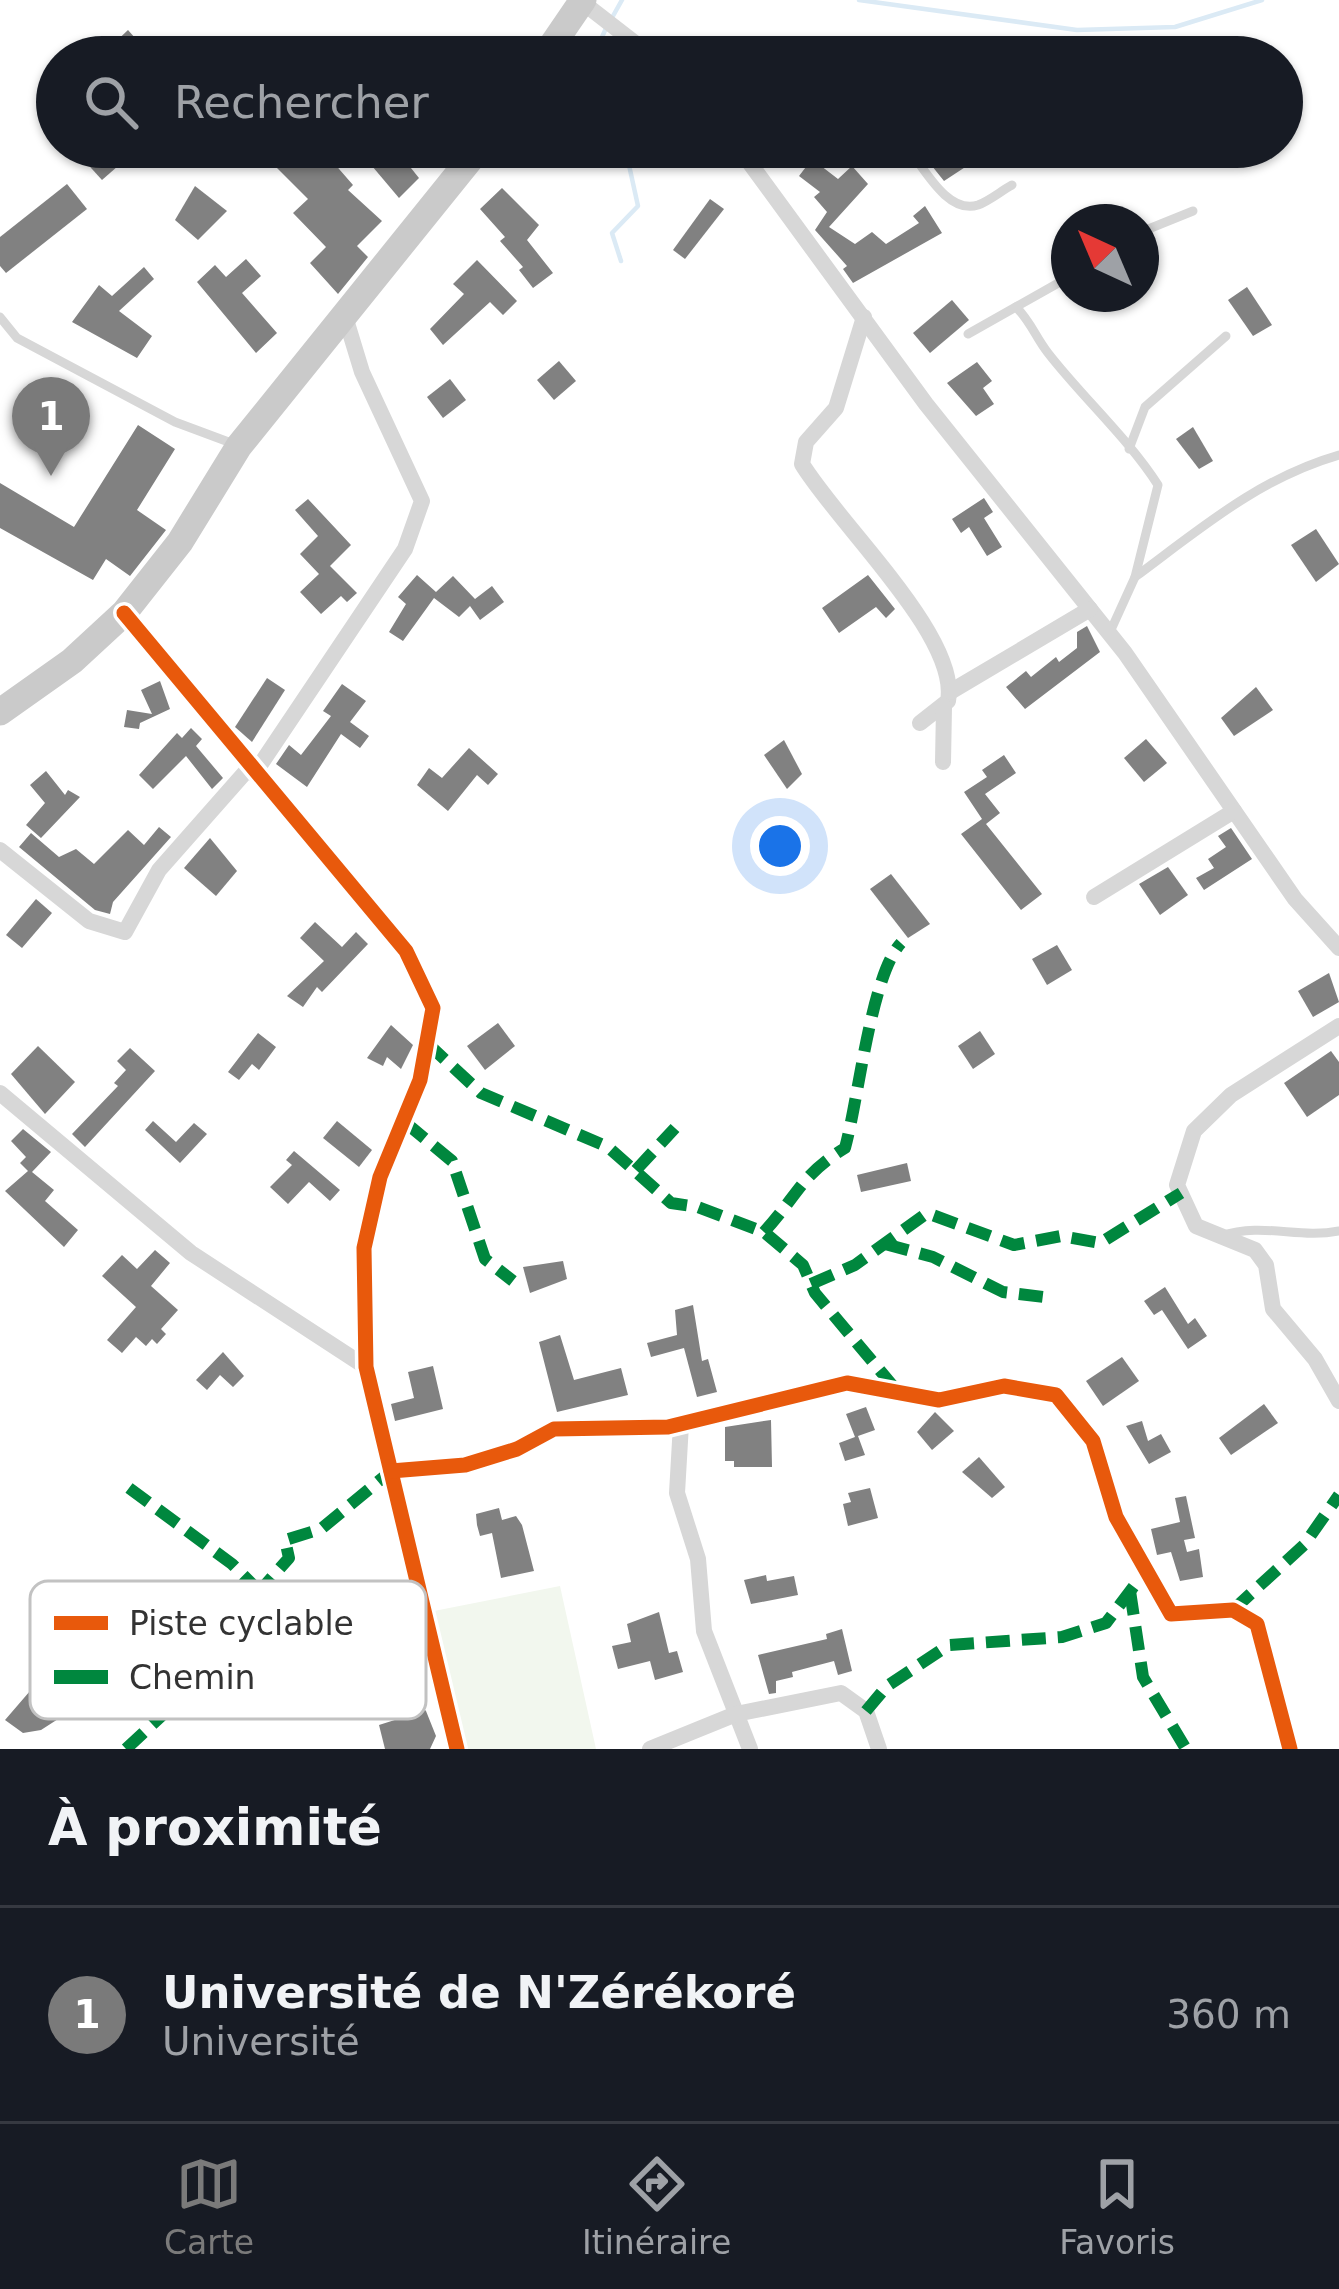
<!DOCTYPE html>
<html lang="fr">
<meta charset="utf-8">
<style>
:root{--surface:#171b24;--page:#242831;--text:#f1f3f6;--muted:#9ea1a6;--line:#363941;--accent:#7a7a7a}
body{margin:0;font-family:"DejaVu Sans",sans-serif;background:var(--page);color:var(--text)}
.compass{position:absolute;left:1051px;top:204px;width:108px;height:108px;border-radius:50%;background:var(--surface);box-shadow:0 3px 9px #0004;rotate:316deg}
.you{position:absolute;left:780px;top:846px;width:42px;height:42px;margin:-30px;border:9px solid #fff;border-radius:50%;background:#1a73e8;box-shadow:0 0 0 18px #1a73e833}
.badge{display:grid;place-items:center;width:78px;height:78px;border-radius:50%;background:var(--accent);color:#fff;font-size:39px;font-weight:700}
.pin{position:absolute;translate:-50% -99px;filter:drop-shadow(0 3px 6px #0008)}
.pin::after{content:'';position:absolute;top:63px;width:42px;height:36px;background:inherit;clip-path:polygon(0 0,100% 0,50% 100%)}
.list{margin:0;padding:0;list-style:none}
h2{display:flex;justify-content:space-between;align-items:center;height:156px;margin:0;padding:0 48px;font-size:51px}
h2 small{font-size:39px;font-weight:400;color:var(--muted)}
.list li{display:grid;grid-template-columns:78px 1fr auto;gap:36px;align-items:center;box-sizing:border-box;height:216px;padding:0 48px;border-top:3px solid var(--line)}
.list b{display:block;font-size:45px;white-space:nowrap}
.list p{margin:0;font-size:39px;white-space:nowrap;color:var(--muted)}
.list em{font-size:39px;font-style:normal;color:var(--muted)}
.icon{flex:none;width:66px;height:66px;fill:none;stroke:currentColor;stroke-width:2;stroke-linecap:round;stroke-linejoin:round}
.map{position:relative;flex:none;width:1339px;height:1749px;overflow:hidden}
.search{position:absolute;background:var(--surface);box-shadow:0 3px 9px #0004;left:36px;right:36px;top:36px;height:132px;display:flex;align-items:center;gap:30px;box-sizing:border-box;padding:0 42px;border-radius:66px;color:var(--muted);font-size:45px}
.sheet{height:372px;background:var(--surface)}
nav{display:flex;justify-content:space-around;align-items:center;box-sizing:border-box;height:168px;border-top:3px solid var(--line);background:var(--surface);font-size:33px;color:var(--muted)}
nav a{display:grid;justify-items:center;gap:6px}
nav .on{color:var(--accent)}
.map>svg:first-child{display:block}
.green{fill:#f2f7ee}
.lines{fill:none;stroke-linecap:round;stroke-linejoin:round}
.stream{stroke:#dbeaf5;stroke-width:4.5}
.building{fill:#818181}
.service{stroke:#d7d7d7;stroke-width:9}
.minor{stroke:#d7d7d7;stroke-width:16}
.primary{stroke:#cacaca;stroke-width:27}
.quiet{stroke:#00873e;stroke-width:12;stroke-dasharray:24 12;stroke-linecap:butt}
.cycleway-casing{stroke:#fff;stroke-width:22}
.cycleway{stroke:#e8590c;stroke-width:15}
.key{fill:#fff;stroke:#c2c2c2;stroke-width:3}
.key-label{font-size:33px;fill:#333}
</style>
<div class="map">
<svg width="1339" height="1749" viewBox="0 0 1339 1749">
<rect width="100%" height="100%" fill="#fff"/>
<polygon class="green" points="560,1586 596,1749 467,1749 434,1611"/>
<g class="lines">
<g class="stream">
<polyline points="859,0 1077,30 1175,27 1262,0"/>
<polyline points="613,16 622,0"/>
<polyline points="593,57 607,26"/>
<polyline points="621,261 612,233 638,206 625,147"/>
</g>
</g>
<g class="building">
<polygon points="128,30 143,47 132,57 74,57 95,37 107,50"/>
<polygon points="72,147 101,147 118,166 102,180"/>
<polygon points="356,147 394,147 419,178 399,198"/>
<polygon points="936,147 972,147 979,158 944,181 932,166 944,158"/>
<polygon points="296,148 314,166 326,154 353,185 348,190 382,221 357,246 368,257 338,294 310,263 326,247 293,213 308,199 276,167"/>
<polygon points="812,159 838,179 852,166 868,184 829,227 855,244 872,232 886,244 919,223 913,216 925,206 942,233 853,283 843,269 847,266 815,230 827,212 814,197 820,192 799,176"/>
<polygon points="67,184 87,209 6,273 0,266 0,237"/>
<polygon points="195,186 227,211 198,240 175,220"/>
<polygon points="502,188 539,225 527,240 553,273 533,288 519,270 523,267 500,241 505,237 480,209"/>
<polygon points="710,199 724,209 685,259 673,250"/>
<polygon points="246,259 261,276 242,293 277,333 256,353 197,282 215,265 226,277"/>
<polygon points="477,260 517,301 503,315 490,302 443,345 430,329 464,294 453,284"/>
<polygon points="144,267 154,279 119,311 152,336 137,358 72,322 99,285 112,296"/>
<polygon points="1247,287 1272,325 1253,336 1228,300"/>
<polygon points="952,300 969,320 930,353 913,333"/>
<polygon points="559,361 576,381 554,400 537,380"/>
<polygon points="977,362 992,381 983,388 994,404 976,416 947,383"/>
<polygon points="450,379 466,400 443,418 427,397"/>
<polygon points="138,425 175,449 137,510 166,530 130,576 106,559 93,580 0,528 0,483 74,527"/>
<polygon points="1193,427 1213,461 1199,469 1176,439"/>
<polygon points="984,498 993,512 984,518 1002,547 987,556 969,527 961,533 952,519"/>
<polygon points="308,499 351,545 330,566 357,593 347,602 341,596 321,614 300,592 319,574 300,554 318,536 295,510"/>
<polygon points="1316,529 1339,564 1316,582 1291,545"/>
<polygon points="417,575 436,592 453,576 475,599 492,586 504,602 480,620 470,606 459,617 434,598 403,641 389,632 406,604 398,597"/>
<polygon points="868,575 895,609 886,618 876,607 839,633 822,608"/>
<polygon points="1087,626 1100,652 1025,709 1006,687 1026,671 1031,677 1056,657 1059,662 1077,648 1077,632"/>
<polygon points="267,678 285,690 252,742 235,727"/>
<polygon points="160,681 170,709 140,723 139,729 124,727 127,710 152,714 141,690"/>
<polygon points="342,684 366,701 350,722 369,736 360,748 341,734 307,787 276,764 289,745 301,755 331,716 323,711"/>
<polygon points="1256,687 1273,710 1234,736 1221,718"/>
<polygon points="191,728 202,739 196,746 223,778 212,789 186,756 153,789 139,775 177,733 182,738"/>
<polygon points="1146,739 1167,763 1144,782 1124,758"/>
<polygon points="784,740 802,774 787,789 764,755"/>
<polygon points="469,748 498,774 488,785 477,775 448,811 417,785 429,768 442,778"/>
<polygon points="1004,755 1016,773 985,794 1000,813 986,824 1042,894 1021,910 961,834 982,819 964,792 987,777 982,770"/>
<polygon points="46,771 65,795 68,790 80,797 41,838 26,825 45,803 30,785"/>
<polygon points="159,827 171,837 113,902 110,914 95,910 19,847 31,833 59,857 76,849 94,864 128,830 144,845"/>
<polygon points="1231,828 1252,859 1204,890 1196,878 1214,868 1208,859 1226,847 1218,836"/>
<polygon points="210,838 237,871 216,896 184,868"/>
<polygon points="1168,867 1188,895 1160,915 1139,884"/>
<polygon points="891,874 930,924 908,938 870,889"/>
<polygon points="36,899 52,913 22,948 6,935"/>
<polygon points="315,922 342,947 356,932 368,944 322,992 317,987 303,1007 287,996 324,961 300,938"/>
<polygon points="1057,945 1072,970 1047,985 1032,959"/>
<polygon points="1329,973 1339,1002 1313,1017 1298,991"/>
<polygon points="498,1023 515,1046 485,1070 467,1046"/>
<polygon points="391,1025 413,1045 401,1069 387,1057 383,1066 367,1058"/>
<polygon points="980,1031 995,1054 973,1069 958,1046"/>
<polygon points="258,1033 276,1047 259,1070 252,1064 239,1080 228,1072"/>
<polygon points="38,1046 75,1082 45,1114 11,1074"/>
<polygon points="130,1048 155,1071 85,1147 72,1134 118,1086 114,1083 126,1070 117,1061"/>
<polygon points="1331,1051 1339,1062 1339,1095 1307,1117 1284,1083"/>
<polygon points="153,1121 176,1142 194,1123 207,1134 180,1163 145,1130"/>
<polygon points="337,1121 372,1150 359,1167 323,1138"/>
<polygon points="23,1129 51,1152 32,1172 54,1190 45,1201 78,1230 64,1247 5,1191 28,1171 20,1163 26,1157 11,1141"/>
<polygon points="294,1151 340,1190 330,1201 309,1182 288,1204 270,1187 292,1165 286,1160"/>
<polygon points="907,1163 911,1181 861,1192 857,1175"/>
<polygon points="155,1250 170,1263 151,1286 178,1310 161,1329 166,1334 157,1344 152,1339 146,1346 136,1337 122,1353 107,1340 136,1307 102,1276 122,1255 137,1269"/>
<polygon points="563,1261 567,1279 530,1293 523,1267"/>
<polygon points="1165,1287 1188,1324 1195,1318 1207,1336 1188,1349 1162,1310 1154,1315 1144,1301"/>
<polygon points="693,1305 702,1361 708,1359 717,1392 697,1397 684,1348 651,1357 647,1343 677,1335 675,1310"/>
<polygon points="560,1335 574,1380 621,1368 628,1395 557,1412 539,1342"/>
<polygon points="223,1352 244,1376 233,1387 220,1375 207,1390 196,1380"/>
<polygon points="1122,1357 1139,1381 1103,1406 1086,1381"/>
<polygon points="433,1366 443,1409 395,1421 391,1404 414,1398 408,1372"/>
<polygon points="1264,1404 1278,1423 1231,1455 1219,1438"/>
<polygon points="866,1407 875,1430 858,1436 865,1455 845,1461 839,1443 855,1437 846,1414"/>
<polygon points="935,1412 954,1431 932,1450 917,1432"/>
<polygon points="771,1420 772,1467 734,1467 734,1461 725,1461 725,1427"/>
<polygon points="1142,1421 1148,1441 1161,1434 1171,1452 1149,1464 1126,1426"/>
<polygon points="979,1457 1005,1487 992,1498 962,1472"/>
<polygon points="870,1488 878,1518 848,1526 843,1504 851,1502 848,1493"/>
<polygon points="1186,1496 1195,1538 1184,1540 1187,1552 1199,1549 1203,1577 1180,1581 1171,1552 1157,1555 1151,1529 1180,1522 1175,1498"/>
<polygon points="499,1508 502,1520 516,1516 522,1525 534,1571 501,1578 492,1533 480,1536 477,1525 476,1514"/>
<polygon points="766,1575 767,1581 794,1576 798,1595 751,1604 744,1580"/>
<polygon points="659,1612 669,1653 677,1651 683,1672 655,1680 650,1661 618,1669 612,1646 631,1642 627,1624"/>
<polygon points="842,1629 852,1671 838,1675 834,1661 792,1672 793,1677 776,1681 776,1693 769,1694 758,1655 827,1639 826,1634"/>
<polygon points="74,1684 83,1703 41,1730 23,1733 5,1720 30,1691 40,1701"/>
<polygon points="402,1685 426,1711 436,1736 430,1749 385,1749 379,1725 401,1718 390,1702"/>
</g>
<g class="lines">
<g class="service">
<path d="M907,147C923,166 947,215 978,205C989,201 1001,191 1012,185"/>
<polyline points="1141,232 1193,211"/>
<path d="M1016,307C1031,322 1036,338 1048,353C1083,398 1127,437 1158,485L1135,577L1110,632"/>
<polyline points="0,317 17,338 175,422 234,444"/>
<polyline points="968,334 1069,277"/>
<polyline points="1129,449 1145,407 1226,336"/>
<path d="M1135,577C1200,529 1259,478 1339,455"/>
<path d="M1221,1236C1263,1222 1298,1239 1339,1231"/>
</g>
<g class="minor">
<polyline points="582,2 653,57"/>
<polyline points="738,147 926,404 1125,653 1295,899 1339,948"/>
<path d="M864,317L836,408L806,442L802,464C839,525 960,637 948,701L920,723"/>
<polyline points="124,613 406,951 433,1008 420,1080 380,1177 364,1248 366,1367 457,1749"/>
<polyline points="950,692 1090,609"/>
<polyline points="943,762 944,707"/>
<polyline points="254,774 405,549 422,501 362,372 344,313"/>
<polyline points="0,850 89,921 125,932 159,870 249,768"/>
<polyline points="1094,897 1234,811"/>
<polyline points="1339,1026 1231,1095 1194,1131 1177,1185 1196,1226 1255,1250 1266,1265 1273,1309 1315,1359 1339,1401"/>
<polyline points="0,1093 191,1253 366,1367"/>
<polyline points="681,1424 677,1493 698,1559 704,1631 750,1749"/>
<polyline points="391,1471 465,1465 517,1449 554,1429 668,1427 847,1383 939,1400 1004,1386 1056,1395 1093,1441 1116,1517 1171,1614 1233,1610 1257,1624 1290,1749"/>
<polyline points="650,1749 736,1714 841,1693 866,1711 879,1749"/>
</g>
<g class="primary">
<polyline points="544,57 583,0"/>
<polyline points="0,712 72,661 124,613 180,542 239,446 480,147"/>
</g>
<g class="quiet">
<polyline points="427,1043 481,1093 608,1147 671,1203 698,1207 764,1232 803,1265 815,1293 898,1392"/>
<polyline points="406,1123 452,1161 485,1259 513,1281"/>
<polyline points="636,1170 675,1128"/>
<path d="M764,1232C798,1195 801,1175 845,1148C859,1097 871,975 901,943"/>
<polyline points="885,1244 933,1257 1003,1292 1044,1297"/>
<polyline points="811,1284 855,1265 927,1213 1014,1245 1061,1236 1100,1243 1181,1193"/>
<polyline points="129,1488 232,1564 272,1604 318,1631"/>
<polyline points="1130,1591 1143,1677 1186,1749"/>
<polyline points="1233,1610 1304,1545 1339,1495"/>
<polyline points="866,1711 887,1686 949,1645 1062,1637 1106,1623 1144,1573"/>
<polyline points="126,1749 227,1655 263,1631 259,1592 289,1558 285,1540 321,1529 391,1471"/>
</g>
<defs>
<g id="cycleway">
<polyline points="124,613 406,951 433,1008 420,1080 380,1177 364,1248 366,1367 457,1749"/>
<polyline points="391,1471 465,1465 517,1449 554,1429 668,1427 847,1383 939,1400 1004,1386 1056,1395 1093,1441 1116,1517 1171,1614 1233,1610 1257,1624 1290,1749"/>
</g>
</defs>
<use href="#cycleway" class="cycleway-casing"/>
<use href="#cycleway" class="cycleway"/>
</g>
<rect x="30" y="1581" width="396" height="138" rx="18" class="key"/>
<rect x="54" y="1616" width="54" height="14" fill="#e8590c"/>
<rect x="54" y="1670" width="54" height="14" fill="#00873e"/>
<g class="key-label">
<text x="129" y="1635">Piste cyclable</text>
<text x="129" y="1689">Chemin</text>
</g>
</svg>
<svg class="compass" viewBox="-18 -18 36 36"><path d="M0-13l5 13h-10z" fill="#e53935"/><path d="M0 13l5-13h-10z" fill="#9ea1a6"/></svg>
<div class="you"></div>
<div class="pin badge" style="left:51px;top:476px">1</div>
<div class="search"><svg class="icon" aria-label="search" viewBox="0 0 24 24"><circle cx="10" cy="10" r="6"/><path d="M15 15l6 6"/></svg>Rechercher</div>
</div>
<section class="sheet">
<h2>À proximité<small></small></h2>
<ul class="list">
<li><span class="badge">1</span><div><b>Université de N'Zérékoré</b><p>Université</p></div><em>360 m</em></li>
</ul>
</section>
<nav>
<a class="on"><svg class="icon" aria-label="map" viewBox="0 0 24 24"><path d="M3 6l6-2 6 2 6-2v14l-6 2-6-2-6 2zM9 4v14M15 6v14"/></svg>Carte</a>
<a><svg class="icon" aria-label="directions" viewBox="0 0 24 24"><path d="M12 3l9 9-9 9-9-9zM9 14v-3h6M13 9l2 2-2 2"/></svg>Itinéraire</a>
<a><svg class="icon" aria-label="saved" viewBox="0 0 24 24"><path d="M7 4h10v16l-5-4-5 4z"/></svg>Favoris</a>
</nav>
